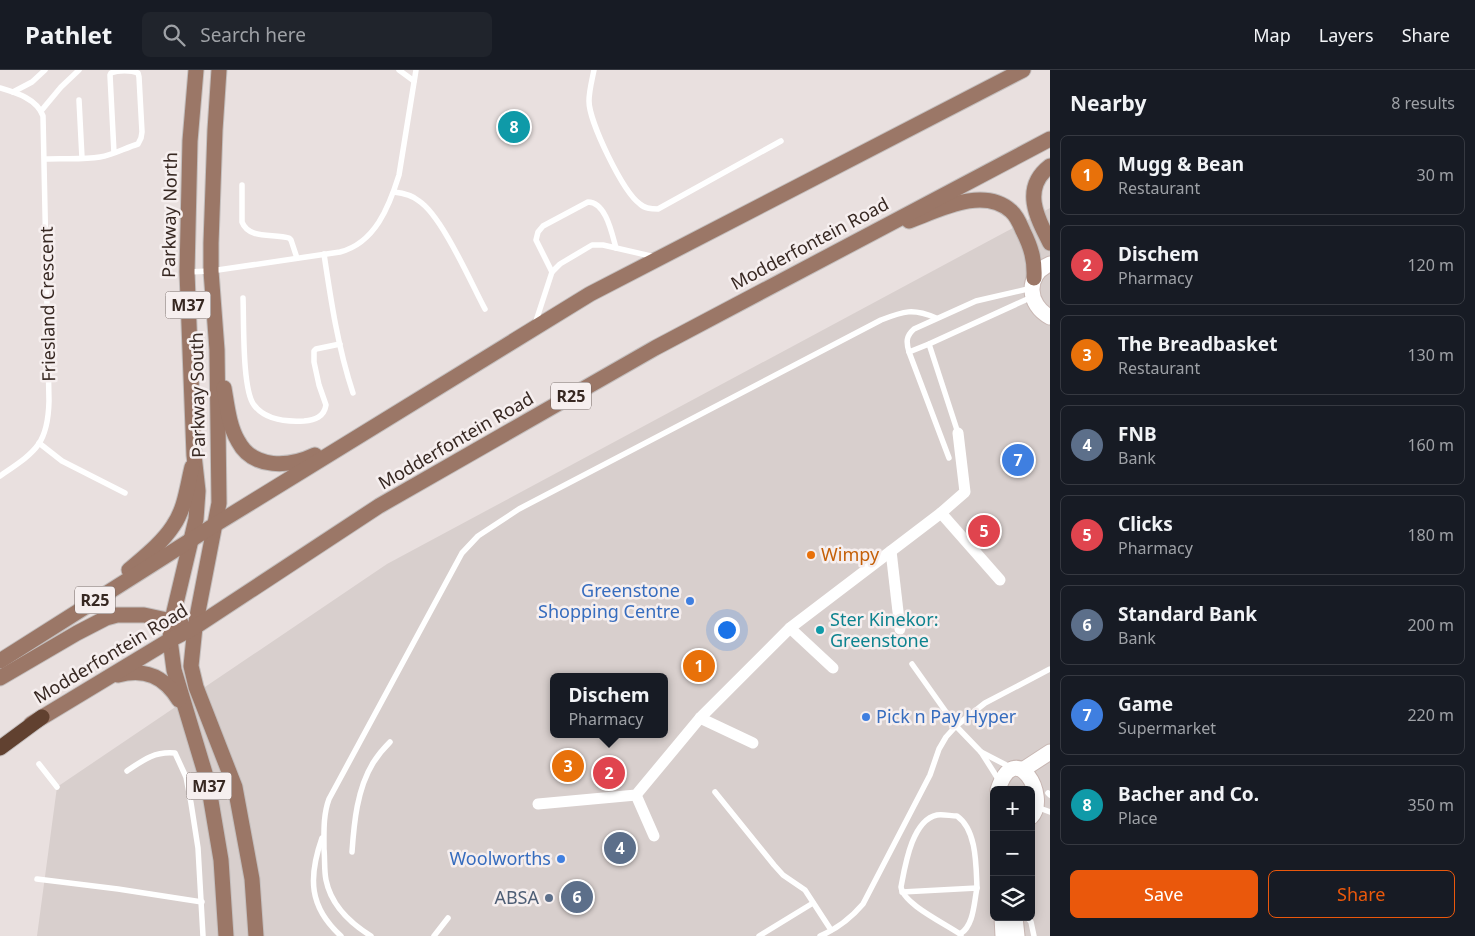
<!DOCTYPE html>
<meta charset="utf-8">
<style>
:root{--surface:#171b24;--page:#20242c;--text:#f1f3f6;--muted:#9ea1a6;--line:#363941;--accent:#ea580c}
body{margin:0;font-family:"Noto Sans",sans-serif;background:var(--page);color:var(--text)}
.controls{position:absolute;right:15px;bottom:15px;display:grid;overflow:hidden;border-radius:8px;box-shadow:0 2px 12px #0003}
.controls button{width:45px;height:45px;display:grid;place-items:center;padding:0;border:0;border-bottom:1px solid var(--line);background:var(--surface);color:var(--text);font:25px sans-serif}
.you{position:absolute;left:726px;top:559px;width:18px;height:18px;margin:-12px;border:4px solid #fff;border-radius:50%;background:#1a73e8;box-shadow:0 0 0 8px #1a73e833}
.badge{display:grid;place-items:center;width:32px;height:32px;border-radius:50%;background:var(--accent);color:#fff;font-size:16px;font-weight:700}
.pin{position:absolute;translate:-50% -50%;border:2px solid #fff;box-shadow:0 1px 5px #0006}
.popup{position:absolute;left:550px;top:603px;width:118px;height:65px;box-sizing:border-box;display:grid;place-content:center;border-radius:8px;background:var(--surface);filter:drop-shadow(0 1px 4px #0005);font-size:16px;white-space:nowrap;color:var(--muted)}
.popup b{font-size:19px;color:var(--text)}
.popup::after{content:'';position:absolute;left:50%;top:100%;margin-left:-10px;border:10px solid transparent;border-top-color:var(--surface)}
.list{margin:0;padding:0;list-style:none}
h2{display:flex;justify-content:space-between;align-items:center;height:65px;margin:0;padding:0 20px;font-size:21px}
h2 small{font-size:16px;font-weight:400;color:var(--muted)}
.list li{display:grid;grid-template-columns:32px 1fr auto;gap:15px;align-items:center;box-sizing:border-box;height:80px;margin:0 10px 10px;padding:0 10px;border:1px solid var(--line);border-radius:8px}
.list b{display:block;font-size:19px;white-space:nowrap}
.list p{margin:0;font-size:16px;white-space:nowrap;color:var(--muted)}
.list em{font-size:16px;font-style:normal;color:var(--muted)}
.actions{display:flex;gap:10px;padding:15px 20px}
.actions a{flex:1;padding:11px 0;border:1px solid var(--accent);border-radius:8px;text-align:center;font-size:18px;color:var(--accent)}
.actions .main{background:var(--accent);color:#fff}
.icon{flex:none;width:28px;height:28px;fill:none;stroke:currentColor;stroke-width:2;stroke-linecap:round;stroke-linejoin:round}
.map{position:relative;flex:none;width:1050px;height:866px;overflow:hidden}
header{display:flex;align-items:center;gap:30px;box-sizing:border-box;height:70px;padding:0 25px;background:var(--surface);border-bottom:1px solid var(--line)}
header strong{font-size:24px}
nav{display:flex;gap:28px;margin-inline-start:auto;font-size:18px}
.search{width:350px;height:45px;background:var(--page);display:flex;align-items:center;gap:12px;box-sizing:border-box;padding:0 18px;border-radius:8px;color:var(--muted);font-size:19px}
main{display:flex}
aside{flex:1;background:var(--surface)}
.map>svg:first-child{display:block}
.built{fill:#d8cfcd;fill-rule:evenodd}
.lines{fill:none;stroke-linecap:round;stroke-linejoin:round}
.secondary-casing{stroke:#c8b7b3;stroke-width:17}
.primary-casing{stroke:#c3bebd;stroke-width:17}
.highway-casing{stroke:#c3bebd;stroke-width:17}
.lane{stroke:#fff;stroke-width:5.5}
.street{stroke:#fff;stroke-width:11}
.secondary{stroke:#fff;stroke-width:15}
.primary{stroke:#9b7767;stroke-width:15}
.highway{stroke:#614130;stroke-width:15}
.food-dot{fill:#e8710a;stroke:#f6efef;stroke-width:2}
.shop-dot{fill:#3f7fe0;stroke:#f6efef;stroke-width:2}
.culture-dot{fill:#0f9aa8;stroke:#f6efef;stroke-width:2}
.service-dot{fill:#5c6f8a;stroke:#f6efef;stroke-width:2}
.labels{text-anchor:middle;stroke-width:5;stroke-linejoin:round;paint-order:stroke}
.shield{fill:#f6efef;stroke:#706460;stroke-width:1}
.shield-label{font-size:16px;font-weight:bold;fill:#372822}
.street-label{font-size:18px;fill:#372822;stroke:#f6efef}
.food-label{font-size:18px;fill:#c56008;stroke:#f6efef;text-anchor:start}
.shop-label{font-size:18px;fill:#366cbe;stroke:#f6efef;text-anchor:end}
.culture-label{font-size:18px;fill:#0d838f;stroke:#f6efef;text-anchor:start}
.service-label{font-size:18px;fill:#4e5e75;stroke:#f6efef;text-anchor:end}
</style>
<header>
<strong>Pathlet</strong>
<div class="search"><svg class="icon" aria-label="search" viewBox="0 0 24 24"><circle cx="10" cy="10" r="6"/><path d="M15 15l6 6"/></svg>Search here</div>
<nav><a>Map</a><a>Layers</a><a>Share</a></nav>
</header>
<main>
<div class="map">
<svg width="1050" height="866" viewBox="0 0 1050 866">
<rect width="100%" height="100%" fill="#e9e0df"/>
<path class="built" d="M1050,138V866H37L57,717L387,494ZM554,607H664V664H554ZM994,720H1031V847H994Z"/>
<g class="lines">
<defs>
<g id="secondary">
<path d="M1050,194C1025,205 1027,235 1050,247"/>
<polyline points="1024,699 1050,682"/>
<path d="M998,720C1015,666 1050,727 1031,747"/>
<polyline points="1002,847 1003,866"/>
<polyline points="1015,847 1017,866"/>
</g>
<g id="primary">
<polyline points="196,0 190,71 187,202 194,385 198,421 196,449 172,550 170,570 174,600 208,713 221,790 226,866"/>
<polyline points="219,0 215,60 211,173 211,201 217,280 219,433 195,557 191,596 196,617 235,717 252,809 256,866"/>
<path d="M1050,96C1021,118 1037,148 1050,173"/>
<path d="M909,151C939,140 983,116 1011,141C1017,146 1020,154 1023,161C1031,177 1035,190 1034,208"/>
<path d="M224,318C227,335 229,356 238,371C253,400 290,397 315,385"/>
<path d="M129,500C144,487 162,473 173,456C185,439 187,417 192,397"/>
<polyline points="0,591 216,454 590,224 1023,0"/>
<path d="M118,605C145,598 164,606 179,630"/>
<polyline points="0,608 77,563 106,548 117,545 144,545 181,553"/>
<polyline points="31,654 170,570 195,557 379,436 655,278 1050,69"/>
</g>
<polyline id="highway" points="0,678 42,647"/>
</defs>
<use href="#secondary" class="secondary-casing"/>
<use href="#primary" class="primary-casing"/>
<use href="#highway" class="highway-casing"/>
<g class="lane">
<polyline points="399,0 414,11"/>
<path d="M594,0C592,10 589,21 589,31C589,52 623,122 640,134C645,139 652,139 658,139L781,71"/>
<path d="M0,18C17,23 37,29 43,46L49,331C48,375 35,382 0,406"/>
<polyline points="13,22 32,12 45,0"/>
<polyline points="79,30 82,88"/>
<polyline points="41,41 61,17 79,0"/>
<path d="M45,89C63,88 82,90 100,87C113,85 125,78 138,74L141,68L142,62L139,7L138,3C131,0 118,0 111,3L110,5L114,83"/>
<path d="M242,115V152C249,170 274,163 289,168L291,170L297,188"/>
<path d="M394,122C403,123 412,125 419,131C442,146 471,213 485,239"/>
<path d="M324,184C331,231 338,278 353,323"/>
<path d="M187,202L211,201L340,182C375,173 389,137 399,105L416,0"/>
<path d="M552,202L536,170L538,162L543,156L588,132C606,132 612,164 616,178"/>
<path d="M243,228C244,250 242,320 254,335C265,350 287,352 304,351C315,350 324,347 326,335L319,315L314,292V281L316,279L340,274"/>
<polyline points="535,254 552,202 560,194 592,175 603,175 655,187"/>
<polyline points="929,274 958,363"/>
<polyline points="909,282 929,274 1032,227"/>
<polyline points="39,373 62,391 125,423"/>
<path d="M949,388L909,282C906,272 906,266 914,259L976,231L1032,218"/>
<polyline points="912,594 956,656 981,682 1000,712"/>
<polyline points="981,682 1012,698"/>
<polyline points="39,694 57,717"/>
<path d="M127,701C143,690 155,681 175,683L186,707L191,733L198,778L203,866"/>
<polyline points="715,722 774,795 783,805 805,820 831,860"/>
<polyline points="1048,723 1050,725"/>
<polyline points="1042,739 1050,742"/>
<path d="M322,768C308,808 309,837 341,866"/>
<path d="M352,782C354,753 357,719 373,693C378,685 384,678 390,672"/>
<polyline points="37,809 118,819 202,832"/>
<path d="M902,822L977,818C974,832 974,856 960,864"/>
<polyline points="1027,847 1031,852 1034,866"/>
<path d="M371,866C350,853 331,835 326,810C324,800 325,789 324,779C324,763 323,745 329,729L462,483L478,466L519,439L881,250C904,241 913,238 936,248"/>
<polyline points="434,866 448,848"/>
<polyline points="759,866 813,833"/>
<path d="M820,866C837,859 851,848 863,834L930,705L939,679L946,667L956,656L985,633L1050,599"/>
<path d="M961,866L960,864C946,854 903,834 901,817C905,796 912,750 937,745C943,744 951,746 957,746C977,760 976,796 977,818"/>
</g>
<g class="street">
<polyline points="941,443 1000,510"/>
<polyline points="891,481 900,559"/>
<polyline points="790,558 833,598"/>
<polyline points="700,648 753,673"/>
<polyline points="636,725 654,766"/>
<polyline points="538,734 636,725 700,648 790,558 941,443 965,422 958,363"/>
</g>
<use href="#secondary" class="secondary"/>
<use href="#primary" class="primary"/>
<use href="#highway" class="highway"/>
</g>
<circle class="food-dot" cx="811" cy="485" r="5"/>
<g class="shop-dot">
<circle cx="690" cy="531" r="5"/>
<circle cx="866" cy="647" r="5"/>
<circle cx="561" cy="789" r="5"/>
</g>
<circle class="culture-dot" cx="820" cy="560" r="5"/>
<circle class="service-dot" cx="549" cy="828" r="5"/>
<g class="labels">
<g class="shield">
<rect x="165.5" y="221.5" width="45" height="27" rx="4"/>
<rect x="551" y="312.5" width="40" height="27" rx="4"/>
<rect x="75" y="516.5" width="40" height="27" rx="4"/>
<rect x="186.5" y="702.5" width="45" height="27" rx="4"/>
</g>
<g class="shield-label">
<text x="188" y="241">M37</text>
<text x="571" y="332">R25</text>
<text x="95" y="536">R25</text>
<text x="209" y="722">M37</text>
</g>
<g class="street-label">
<text transform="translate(170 145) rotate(-89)" y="6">Parkway North</text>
<text transform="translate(810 174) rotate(-28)" y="6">Modderfontein Road</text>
<text transform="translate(48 234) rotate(-91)" y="6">Friesland Crescent</text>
<text transform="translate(198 325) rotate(-91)" y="6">Parkway South</text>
<text transform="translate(456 371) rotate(-30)" y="6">Modderfontein Road</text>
<text transform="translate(111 584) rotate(-31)" y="6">Modderfontein Road</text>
</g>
<g class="food-label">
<text x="821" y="491">Wimpy</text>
</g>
<g class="shop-label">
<text x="680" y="527">Greenstone<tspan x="680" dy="21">Shopping Centre</tspan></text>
<text x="876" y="653" text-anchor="start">Pick n Pay Hyper</text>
<text x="551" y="795">Woolworths</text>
</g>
<g class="culture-label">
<text x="830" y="556">Ster Kinekor:<tspan x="830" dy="21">Greenstone</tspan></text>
</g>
<g class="service-label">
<text x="539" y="834">ABSA</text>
</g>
</g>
</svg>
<div class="controls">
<button>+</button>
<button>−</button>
<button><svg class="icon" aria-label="layers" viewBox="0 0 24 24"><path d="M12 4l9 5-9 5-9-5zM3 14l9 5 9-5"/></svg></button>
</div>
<div class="you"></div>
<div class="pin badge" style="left:699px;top:596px;background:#e8710a">1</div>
<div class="pin badge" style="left:609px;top:703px;background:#e0444e">2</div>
<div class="popup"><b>Dischem</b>Pharmacy</div>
<div class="pin badge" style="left:568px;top:696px;background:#e8710a">3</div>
<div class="pin badge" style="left:620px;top:778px;background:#5c6f8a">4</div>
<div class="pin badge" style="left:984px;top:461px;background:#e0444e">5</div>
<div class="pin badge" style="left:577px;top:827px;background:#5c6f8a">6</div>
<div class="pin badge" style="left:1018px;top:390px;background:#3f7fe0">7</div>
<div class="pin badge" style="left:514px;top:57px;background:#0f9aa8">8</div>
</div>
<aside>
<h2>Nearby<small>8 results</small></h2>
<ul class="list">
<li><span class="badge" style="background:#e8710a">1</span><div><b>Mugg &amp; Bean</b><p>Restaurant</p></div><em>30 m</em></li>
<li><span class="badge" style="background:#e0444e">2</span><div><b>Dischem</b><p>Pharmacy</p></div><em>120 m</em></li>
<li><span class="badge" style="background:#e8710a">3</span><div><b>The Breadbasket</b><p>Restaurant</p></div><em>130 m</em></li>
<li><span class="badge" style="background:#5c6f8a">4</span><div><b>FNB</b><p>Bank</p></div><em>160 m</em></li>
<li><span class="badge" style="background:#e0444e">5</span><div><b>Clicks</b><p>Pharmacy</p></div><em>180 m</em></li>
<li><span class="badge" style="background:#5c6f8a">6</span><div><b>Standard Bank</b><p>Bank</p></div><em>200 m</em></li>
<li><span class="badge" style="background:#3f7fe0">7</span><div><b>Game</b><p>Supermarket</p></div><em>220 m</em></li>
<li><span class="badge" style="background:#0f9aa8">8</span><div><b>Bacher and Co.</b><p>Place</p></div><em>350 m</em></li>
</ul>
<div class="actions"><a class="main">Save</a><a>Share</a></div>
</aside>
</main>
